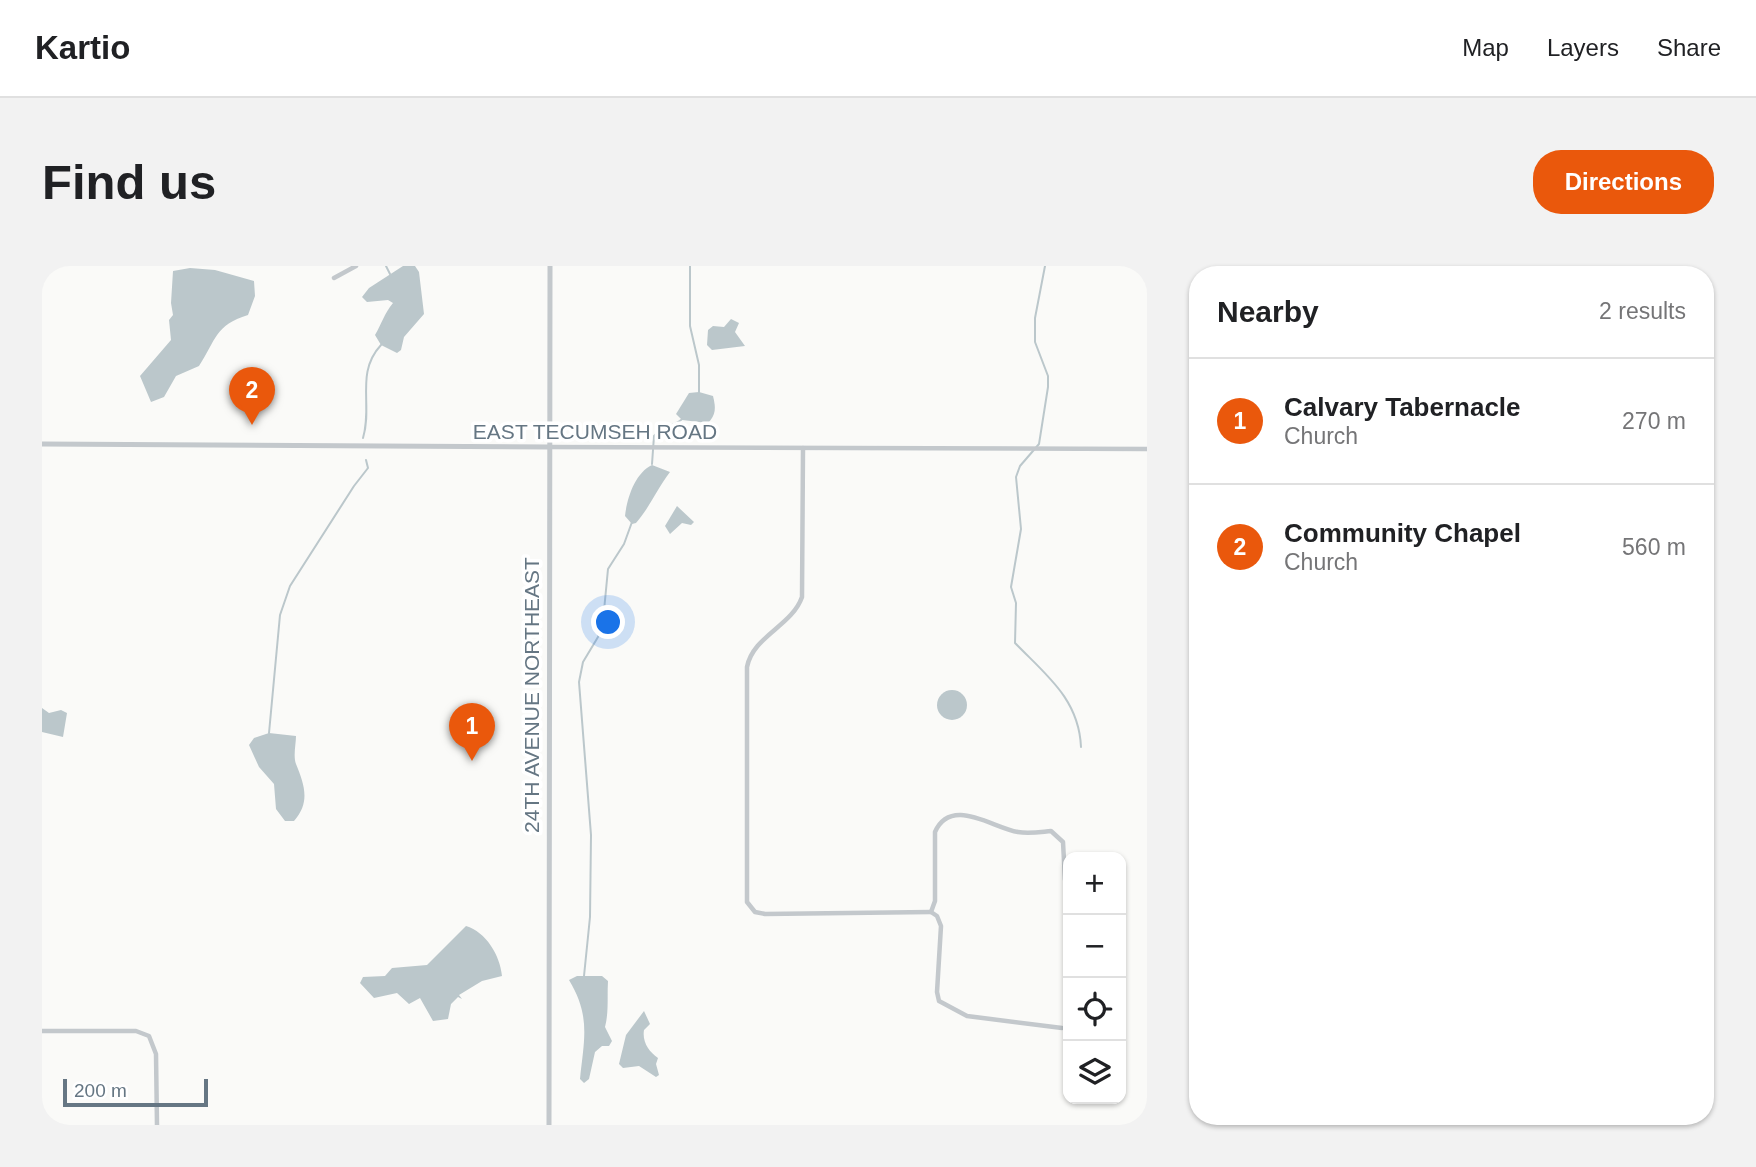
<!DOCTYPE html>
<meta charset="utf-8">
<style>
:root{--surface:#fff;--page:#f2f2f2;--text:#202124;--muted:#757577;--line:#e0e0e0;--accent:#ea580c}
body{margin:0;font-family:Helvetica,sans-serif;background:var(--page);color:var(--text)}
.controls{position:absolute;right:21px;bottom:21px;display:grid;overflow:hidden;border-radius:14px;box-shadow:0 2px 5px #0004}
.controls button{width:63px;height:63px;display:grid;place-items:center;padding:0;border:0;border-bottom:2px solid var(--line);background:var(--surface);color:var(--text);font:35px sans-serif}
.scale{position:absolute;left:21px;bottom:18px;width:145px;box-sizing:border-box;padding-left:7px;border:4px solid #657683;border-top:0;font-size:19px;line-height:24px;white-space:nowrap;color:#657683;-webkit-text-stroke:5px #fff;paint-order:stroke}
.you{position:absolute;left:567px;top:357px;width:24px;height:24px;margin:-18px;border:5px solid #fff;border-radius:50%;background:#1a73e8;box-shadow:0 0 0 10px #1a73e833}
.badge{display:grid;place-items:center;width:46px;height:46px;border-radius:50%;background:var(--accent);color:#fff;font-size:23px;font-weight:700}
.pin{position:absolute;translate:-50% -58px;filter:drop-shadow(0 2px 4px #0008)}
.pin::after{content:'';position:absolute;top:37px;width:24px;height:21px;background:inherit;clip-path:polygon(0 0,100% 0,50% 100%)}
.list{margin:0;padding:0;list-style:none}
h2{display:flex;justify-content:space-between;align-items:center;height:91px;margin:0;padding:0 28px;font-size:30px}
h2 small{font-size:23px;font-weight:400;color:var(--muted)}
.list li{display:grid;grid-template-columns:46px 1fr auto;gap:21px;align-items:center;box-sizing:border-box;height:126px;padding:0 28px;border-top:2px solid var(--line)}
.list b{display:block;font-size:26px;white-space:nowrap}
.list p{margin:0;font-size:23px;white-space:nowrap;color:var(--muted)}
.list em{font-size:23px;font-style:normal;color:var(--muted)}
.icon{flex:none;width:38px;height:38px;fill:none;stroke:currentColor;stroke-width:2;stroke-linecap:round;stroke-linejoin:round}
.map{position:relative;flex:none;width:1105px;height:859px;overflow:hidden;border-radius:28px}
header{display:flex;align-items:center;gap:42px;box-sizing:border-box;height:98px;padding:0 35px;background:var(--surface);border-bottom:2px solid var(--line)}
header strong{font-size:33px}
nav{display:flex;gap:38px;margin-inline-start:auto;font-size:24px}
.intro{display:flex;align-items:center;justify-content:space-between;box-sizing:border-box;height:168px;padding:0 42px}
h1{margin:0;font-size:49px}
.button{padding:18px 32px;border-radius:28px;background:var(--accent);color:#fff;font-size:24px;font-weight:700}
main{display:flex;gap:42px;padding:0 42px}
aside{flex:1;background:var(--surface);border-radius:28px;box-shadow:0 2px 5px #0004}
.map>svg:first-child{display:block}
.water{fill:#bbc7cb}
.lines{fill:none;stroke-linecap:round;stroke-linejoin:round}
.stream{stroke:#bbc7cb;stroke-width:2}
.minor{stroke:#c3c8cc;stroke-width:4.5}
.tertiary{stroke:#c3c8cc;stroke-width:5}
.labels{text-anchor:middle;stroke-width:7;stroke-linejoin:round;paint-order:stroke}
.street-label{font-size:21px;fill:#657683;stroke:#fff}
</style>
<header>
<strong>Kartio</strong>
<nav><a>Map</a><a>Layers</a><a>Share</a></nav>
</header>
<div class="intro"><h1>Find us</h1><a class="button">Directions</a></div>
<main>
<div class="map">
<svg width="1105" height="859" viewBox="0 0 1105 859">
<rect width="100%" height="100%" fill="#fafaf8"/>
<g class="water">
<path d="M361,0H373L377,6L382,48L362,71L359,84L355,87L339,79L333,69C340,57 342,48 351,37L346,34L325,36L320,31L327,22Z"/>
<path d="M148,2L173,4L212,15L213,30L206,49C173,59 174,74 157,100L134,110L122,131L109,136L98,110L129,74L127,54L131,49L129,37L131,5Z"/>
<polygon points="689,53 697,57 693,66 703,80 670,84 665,79 666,64 671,60 682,61"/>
<path d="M657,126L671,130C674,142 674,149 666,157L640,154L634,148L647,127Z"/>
<path d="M610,199L628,206C615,223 608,241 594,257L590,258L583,250C585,232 593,207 610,199Z"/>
<polygon points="635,240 652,256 649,259 640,257 628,268 623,260"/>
<circle cx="910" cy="439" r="15"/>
<polygon points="0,442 7,447 19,444 25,447 21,471 0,466"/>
<path d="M227,467L254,470C254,478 251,490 254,498C262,518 269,536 252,555H243L234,543L232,518L217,501L207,479L212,472Z"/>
<path d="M424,660C444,666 458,689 460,710L440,715L417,729L420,733L416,731L409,738L406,753L391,755L378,732L367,738L355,727L332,732L318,717L321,711L343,710L350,702L385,699Z"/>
<path d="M535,710H560L566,715C565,730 567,746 563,761L570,775L567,780H560L553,786L547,813L542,817L538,813C542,774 549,750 527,714Z"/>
<path d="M602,745L608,758L602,764C600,776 607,786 616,792L614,798L617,809L614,811L597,800L581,802L577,798L584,769Z"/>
</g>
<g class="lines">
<g class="stream">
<polyline points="344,0 348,8"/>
<polyline points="648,0 648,60 657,99 657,127"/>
<path d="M1003,0L993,52V76L1006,110V121L997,178L978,200L974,211L979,263L969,321L974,337L973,377C1004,409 1037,433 1039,481"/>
<path d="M321,172C331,139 313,107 339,79"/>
<path d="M610,198L612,170C622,159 635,160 641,152"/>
<polyline points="227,467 238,349 248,320 312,220 326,202 324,194"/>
<polyline points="542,710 548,651 549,569 537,416 541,396 556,371 561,355 566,303 582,278 590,256"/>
</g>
<g class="minor">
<polyline points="292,12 314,0"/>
<polyline points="508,181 1105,183"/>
<path d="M761,182L760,331C750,360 711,370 705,401V636L713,646L723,648L889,646"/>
<path d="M1020,762L925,750L897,735L895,726L899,660L895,650L889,646L893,635V566C909,530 951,562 976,566C987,568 998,566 1009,565L1021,576L1023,614"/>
<polyline points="0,765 94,765 107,770 114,788 115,859"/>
</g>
<g class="tertiary">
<polyline points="0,178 508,181"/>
<polyline points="507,859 508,0"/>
</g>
</g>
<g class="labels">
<g class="street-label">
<text x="553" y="173">EAST TECUMSEH ROAD</text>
<text transform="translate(490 429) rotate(-90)" y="7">24TH AVENUE NORTHEAST</text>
</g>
</g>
</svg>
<div class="controls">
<button>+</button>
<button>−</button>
<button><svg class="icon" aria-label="locate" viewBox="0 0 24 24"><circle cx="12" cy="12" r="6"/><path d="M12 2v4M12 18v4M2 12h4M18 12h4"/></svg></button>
<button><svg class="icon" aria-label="layers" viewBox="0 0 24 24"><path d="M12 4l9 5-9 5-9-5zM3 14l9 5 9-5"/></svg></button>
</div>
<div class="scale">200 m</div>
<div class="you"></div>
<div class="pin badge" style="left:430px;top:495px">1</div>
<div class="pin badge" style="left:210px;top:159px">2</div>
</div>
<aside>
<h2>Nearby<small>2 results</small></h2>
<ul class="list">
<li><span class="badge">1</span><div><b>Calvary Tabernacle</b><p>Church</p></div><em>270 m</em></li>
<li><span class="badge">2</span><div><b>Community Chapel</b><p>Church</p></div><em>560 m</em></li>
</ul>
</aside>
</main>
